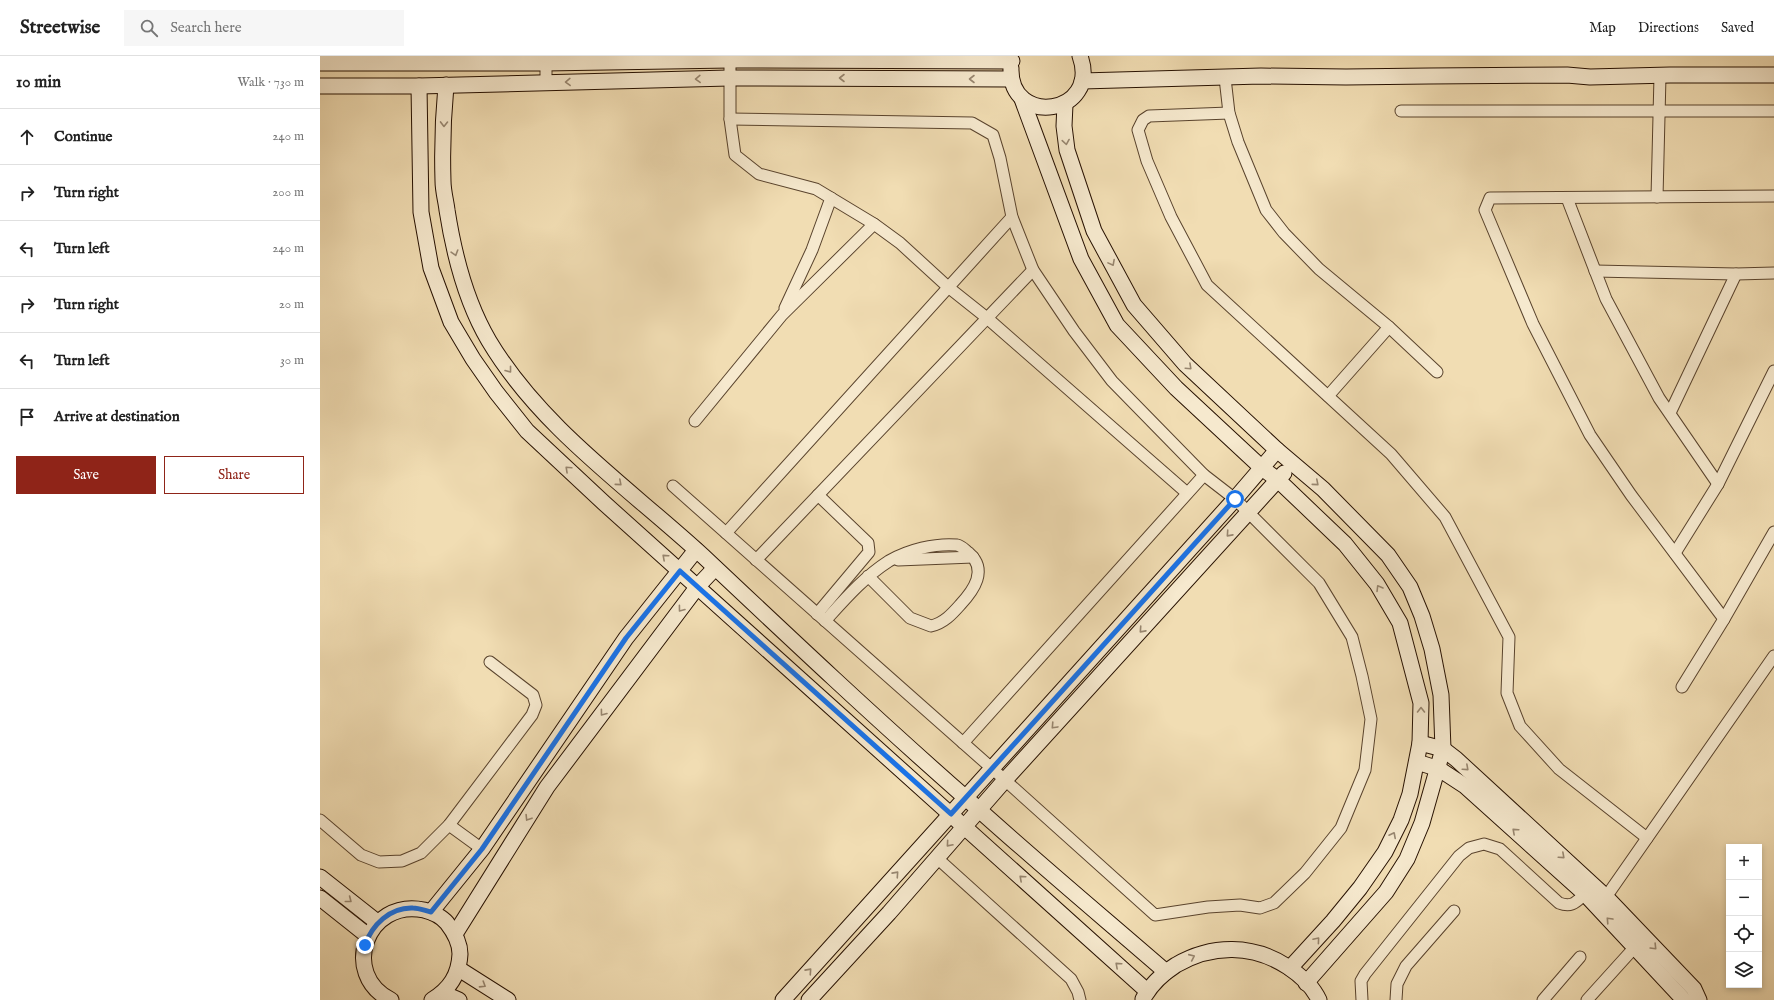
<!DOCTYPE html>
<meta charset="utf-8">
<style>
:root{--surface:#fff;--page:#f6f6f6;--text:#222;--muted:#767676;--line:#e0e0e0;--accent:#8f2418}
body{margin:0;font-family:"IM FELL English",serif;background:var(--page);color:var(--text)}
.controls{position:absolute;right:12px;bottom:12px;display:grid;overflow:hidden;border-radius:0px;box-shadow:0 2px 6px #0003}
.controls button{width:36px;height:36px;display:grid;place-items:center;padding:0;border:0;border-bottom:1px solid var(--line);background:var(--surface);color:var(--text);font:20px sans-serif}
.stop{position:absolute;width:12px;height:12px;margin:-9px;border:3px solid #1a73e8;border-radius:50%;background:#fff}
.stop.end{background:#1a73e8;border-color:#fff;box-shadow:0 1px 4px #0008}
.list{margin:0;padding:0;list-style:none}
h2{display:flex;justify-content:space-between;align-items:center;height:52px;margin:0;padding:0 16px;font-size:17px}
h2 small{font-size:13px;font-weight:400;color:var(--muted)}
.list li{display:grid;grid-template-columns:26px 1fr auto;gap:12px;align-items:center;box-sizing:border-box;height:56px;padding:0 16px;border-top:1px solid var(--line)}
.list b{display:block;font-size:15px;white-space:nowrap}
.list em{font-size:13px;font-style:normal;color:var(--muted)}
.actions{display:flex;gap:8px;padding:12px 16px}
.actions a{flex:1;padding:9px 0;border:1px solid var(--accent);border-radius:0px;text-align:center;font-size:14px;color:var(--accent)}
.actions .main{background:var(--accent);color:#fff}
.icon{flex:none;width:22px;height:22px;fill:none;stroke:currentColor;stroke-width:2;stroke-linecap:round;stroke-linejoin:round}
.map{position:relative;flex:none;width:1454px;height:944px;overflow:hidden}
header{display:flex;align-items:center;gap:24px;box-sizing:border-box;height:56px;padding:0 20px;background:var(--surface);border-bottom:1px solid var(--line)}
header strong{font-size:19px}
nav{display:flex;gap:22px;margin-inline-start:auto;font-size:14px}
.search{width:280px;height:36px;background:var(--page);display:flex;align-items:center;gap:10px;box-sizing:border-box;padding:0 14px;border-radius:0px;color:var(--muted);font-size:15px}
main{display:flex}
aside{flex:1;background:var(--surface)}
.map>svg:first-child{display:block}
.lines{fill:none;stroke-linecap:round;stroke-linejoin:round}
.street-casing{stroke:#59432d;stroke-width:13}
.secondary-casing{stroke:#261000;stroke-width:17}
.street{stroke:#f6e9ce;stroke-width:11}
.secondary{stroke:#f6e9ce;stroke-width:15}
.oneway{stroke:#988771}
.route{stroke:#1a73e8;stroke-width:5}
</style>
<header>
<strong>Streetwise</strong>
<div class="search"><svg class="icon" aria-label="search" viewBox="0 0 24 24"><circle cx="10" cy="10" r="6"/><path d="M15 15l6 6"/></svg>Search here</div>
<nav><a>Map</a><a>Directions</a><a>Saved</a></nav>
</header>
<main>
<aside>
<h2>10 min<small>Walk · 730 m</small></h2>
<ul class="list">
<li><svg class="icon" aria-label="ahead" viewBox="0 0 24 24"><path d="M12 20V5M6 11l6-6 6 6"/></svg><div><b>Continue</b></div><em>240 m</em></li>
<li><svg class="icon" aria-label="right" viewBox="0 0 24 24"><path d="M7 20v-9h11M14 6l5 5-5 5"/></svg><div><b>Turn right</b></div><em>200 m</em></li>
<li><svg class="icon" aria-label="left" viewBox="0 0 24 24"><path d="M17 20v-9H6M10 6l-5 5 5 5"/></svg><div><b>Turn left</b></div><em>240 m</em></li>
<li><svg class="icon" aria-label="right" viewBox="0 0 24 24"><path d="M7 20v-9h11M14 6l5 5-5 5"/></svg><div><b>Turn right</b></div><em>20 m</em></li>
<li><svg class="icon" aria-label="left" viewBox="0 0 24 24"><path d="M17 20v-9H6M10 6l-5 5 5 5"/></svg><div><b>Turn left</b></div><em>30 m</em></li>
<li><svg class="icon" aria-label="arrive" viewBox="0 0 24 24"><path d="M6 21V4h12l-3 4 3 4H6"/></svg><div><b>Arrive at destination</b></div></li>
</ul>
<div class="actions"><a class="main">Save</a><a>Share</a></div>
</aside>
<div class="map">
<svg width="1454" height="944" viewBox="0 0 1454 944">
<rect width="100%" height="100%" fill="#f1ddb3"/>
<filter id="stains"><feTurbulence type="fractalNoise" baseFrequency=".005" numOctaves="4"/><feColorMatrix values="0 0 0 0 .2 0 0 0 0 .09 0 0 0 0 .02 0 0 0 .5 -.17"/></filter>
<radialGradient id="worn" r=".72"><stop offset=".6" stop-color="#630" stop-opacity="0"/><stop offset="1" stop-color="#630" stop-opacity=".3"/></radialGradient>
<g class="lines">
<defs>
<g id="street">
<polyline points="226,0 226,27"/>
<polyline points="410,4 410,63 415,99 439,118 496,133 554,168 580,187 628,231 667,262 867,437"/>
<polyline points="905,22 909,57 918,86 946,154 964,177 999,213 1069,271 1117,316"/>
<polyline points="1081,55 1454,55"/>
<polyline points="909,57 829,60 823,64 818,74 827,105 851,161 887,229 1071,398 1125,461 1189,581 1187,637 1200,670 1239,713 1327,782"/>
<polyline points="1337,141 1340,20"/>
<polyline points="1247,142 1286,243 1339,342 1398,428"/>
<polyline points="1275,215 1416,218 1454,217"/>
<polyline points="465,252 492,194 511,142"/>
<polyline points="1008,340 1069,271"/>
<polyline points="1350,357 1416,218"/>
<polyline points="375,365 462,259 554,168"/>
<polyline points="353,430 676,716 835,859 888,851 920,849 940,852 954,847 985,817 1021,772 1045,714 1051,663 1042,620 1032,581 999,527 915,443 884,419 792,325 754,275 713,214 692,161 680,102 673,79 652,67 410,63"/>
<polyline points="406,477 692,161"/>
<polyline points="1355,497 1398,428 1454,315"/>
<polyline points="436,504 713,214"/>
<polyline points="578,504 653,501"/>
<polyline points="497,558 549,496 548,487 498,439"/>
<polyline points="1404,563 1311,439 1270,379 1213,268 1165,154 1170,142 1454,140"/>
<path d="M505,565C525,543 544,521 569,505C588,494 615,487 637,489C642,490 645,494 649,497C668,514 654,534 640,549C632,558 624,567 611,570L590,562L548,520"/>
<polyline points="1362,631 1404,563 1454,476"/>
<polyline points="643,687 884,419"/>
<polyline points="0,764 41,799 59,806 82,805 101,797 129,769 212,659 216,649 213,639 170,606"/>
<polyline points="129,769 162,793"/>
<polyline points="617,802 751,923 758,936 760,944"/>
<polyline points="1286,841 1454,600"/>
<path d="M1042,944L1041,925L1045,918L1139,800L1149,792L1164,788L1180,793L1239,847C1252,852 1256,846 1265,838"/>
<polyline points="1076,944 1077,928 1086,910 1134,855"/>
<polyline points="1223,944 1260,901"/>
<polyline points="1267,944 1314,892"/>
</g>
<g id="secondary">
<polyline points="0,7 225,7 410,4 692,5"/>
<path d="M691,12C689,72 781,59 760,0"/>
<polyline points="762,25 941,20 1026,21 1109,20 1247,19 1270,21 1350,19 1454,19"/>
<path d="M126,29C123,61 122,93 123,125C123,135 126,145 127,154C134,199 146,246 169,285C221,372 309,432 383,500C470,582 557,664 647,743C712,802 779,858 846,916"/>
<polyline points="0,30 99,30 409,22 691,23"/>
<polyline points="99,30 101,156 111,212 131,266 153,303 176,336 207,375 284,447 827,935"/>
<polyline points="702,43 761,203 797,269 856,332 942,412 958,424 1025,488 1057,528 1080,567 1101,647 1100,687 1090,738 1081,764 1065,796 1040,832 1013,865 970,912"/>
<polyline points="745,48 744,70 747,94 774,175 814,249 865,308 957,394 1003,433 1068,499 1090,531 1102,560 1112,593 1121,639 1123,693 1102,767 1087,803 1066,836 986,927"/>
<polyline points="1100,687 1123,693 1136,703 1286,841 1374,933 1379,944"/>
<polyline points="1097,706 1119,713 1145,730 1265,838 1364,944"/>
<polyline points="0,821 57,866"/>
<polyline points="0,842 48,880"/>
<polyline points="111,856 162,793 306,582 376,494"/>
<polyline points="135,878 227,731 378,530 395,512"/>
<polyline points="139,913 188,944"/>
<polyline points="123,937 139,944"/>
<path d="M823,943C831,928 842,918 856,909C892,888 933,888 968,911C980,919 993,931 999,944"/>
<path d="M71,944C19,918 47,842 104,854C112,856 122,861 127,867C134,876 140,886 140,898C139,919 130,933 112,944"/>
<polyline points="463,944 915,443 957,394"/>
<polyline points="489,944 569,857 685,724 964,417"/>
</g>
</defs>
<use href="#street" class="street-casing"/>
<use href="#secondary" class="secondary-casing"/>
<use href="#street" class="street"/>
<use href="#secondary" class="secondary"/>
</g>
<defs><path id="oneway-chevron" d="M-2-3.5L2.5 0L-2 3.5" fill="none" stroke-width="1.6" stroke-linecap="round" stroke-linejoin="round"/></defs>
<g class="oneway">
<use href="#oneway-chevron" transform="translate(522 22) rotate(-180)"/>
<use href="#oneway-chevron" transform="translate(378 23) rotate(178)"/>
<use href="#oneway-chevron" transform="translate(652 23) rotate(-180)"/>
<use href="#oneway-chevron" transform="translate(248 26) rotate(178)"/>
<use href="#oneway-chevron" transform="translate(124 68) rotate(91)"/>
<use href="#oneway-chevron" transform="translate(746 86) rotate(81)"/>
<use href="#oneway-chevron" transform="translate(135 197) rotate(73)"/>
<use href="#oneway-chevron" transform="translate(792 207) rotate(62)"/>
<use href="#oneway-chevron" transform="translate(869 311) rotate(43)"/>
<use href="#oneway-chevron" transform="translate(189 314) rotate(52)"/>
<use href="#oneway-chevron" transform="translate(248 413) rotate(-137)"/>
<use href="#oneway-chevron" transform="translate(299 427) rotate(41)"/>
<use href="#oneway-chevron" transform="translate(996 427) rotate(41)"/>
<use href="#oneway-chevron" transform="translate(909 478) rotate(132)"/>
<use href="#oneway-chevron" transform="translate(345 501) rotate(-138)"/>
<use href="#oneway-chevron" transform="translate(1059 532) rotate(-121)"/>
<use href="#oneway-chevron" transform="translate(361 553) rotate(127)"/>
<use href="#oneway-chevron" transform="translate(822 574) rotate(132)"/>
<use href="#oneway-chevron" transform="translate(1101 654) rotate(-90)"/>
<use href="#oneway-chevron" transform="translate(283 657) rotate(127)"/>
<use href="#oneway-chevron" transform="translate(734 670) rotate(133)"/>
<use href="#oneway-chevron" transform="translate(1146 712) rotate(42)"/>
<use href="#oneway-chevron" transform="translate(208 762) rotate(122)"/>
<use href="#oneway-chevron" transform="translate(1195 775) rotate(-138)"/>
<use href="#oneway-chevron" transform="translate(1073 779) rotate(-63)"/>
<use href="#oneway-chevron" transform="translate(629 788) rotate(131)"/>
<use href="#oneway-chevron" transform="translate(1242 800) rotate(42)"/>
<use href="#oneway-chevron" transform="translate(576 818) rotate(-48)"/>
<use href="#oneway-chevron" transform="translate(702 822) rotate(-138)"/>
<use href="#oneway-chevron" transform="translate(29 844) rotate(38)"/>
<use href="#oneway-chevron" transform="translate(1289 864) rotate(-133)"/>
<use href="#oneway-chevron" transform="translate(997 884) rotate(-50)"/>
<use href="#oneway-chevron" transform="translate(1334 891) rotate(46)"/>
<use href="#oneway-chevron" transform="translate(872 901) rotate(-24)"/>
<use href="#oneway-chevron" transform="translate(798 909) rotate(-138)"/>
<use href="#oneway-chevron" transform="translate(489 915) rotate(-48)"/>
<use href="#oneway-chevron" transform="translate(163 929) rotate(32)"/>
</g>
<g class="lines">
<path class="route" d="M45,889C52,869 70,851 93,852C99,852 106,855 111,856L162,793L306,582L360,515L631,758L915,443"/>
</g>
<rect width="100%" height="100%" filter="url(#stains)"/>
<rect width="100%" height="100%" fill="url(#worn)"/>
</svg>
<div class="controls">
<button>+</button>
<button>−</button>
<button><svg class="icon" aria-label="locate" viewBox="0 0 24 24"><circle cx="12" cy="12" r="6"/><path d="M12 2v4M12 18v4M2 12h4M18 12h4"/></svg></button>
<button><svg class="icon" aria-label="layers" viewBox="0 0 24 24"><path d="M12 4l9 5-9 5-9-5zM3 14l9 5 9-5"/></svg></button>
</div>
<div class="stop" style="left:915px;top:443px"></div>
<div class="stop end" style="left:45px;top:889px"></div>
</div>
</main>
